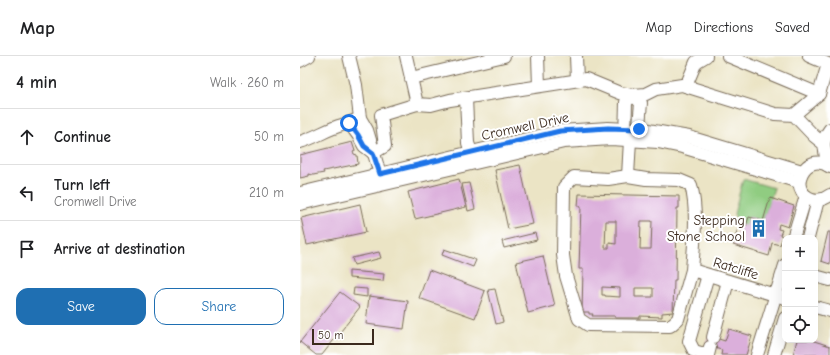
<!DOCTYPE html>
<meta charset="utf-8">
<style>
:root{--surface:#fff;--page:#f2f2f2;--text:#202124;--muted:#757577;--line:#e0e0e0;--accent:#1f6fb2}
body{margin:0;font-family:"Comic Neue",sans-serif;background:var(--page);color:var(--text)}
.controls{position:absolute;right:12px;bottom:12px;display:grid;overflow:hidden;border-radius:8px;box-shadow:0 4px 16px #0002}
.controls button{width:36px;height:36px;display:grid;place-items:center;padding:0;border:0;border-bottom:1px solid var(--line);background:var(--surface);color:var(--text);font:20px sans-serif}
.scale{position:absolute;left:12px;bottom:10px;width:62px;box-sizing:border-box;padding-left:4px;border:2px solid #3b2a1e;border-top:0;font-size:11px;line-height:14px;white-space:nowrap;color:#3b2a1e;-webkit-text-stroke:3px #fff;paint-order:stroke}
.stop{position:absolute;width:12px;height:12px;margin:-9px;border:3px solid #1a73e8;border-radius:50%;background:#fff}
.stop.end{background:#1a73e8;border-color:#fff;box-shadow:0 1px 4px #0008}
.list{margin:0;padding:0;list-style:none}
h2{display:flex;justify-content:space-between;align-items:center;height:52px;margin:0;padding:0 16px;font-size:17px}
h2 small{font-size:13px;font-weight:400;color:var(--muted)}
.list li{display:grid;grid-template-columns:26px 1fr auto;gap:12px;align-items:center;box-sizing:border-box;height:56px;padding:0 16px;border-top:1px solid var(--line)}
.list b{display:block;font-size:15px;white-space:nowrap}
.list p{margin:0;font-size:13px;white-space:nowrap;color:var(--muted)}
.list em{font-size:13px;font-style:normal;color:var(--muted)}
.actions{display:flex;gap:8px;padding:12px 16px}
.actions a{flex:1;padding:9px 0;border:1px solid var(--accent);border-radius:12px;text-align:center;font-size:14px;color:var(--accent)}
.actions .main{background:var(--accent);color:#fff}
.icon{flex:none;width:22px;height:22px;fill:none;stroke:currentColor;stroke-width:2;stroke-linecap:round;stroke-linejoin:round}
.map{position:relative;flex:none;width:530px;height:299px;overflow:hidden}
header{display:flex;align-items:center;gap:24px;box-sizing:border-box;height:56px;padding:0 20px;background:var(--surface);border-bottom:1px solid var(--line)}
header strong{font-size:19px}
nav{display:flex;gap:22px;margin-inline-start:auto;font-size:14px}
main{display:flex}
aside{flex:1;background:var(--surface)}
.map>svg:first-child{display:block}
.green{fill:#90cc81;stroke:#667b50}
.building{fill:#dbafdb;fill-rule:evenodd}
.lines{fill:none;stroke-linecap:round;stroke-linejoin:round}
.minor-casing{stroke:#796b58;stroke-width:14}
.minor{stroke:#fff;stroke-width:12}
.route{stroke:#1a73e8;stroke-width:5}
.labels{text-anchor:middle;stroke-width:4;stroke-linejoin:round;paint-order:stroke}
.street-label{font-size:14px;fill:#3b2a1e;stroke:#fff}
.poi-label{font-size:14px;fill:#3b2a1e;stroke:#fff;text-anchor:end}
</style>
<header>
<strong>Map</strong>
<nav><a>Map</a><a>Directions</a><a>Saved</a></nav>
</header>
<main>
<aside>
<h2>4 min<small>Walk · 260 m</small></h2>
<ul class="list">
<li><svg class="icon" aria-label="ahead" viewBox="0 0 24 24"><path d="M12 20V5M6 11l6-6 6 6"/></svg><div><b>Continue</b></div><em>50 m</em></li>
<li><svg class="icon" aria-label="left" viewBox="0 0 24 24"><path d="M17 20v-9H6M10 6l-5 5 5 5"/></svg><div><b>Turn left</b><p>Cromwell Drive</p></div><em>210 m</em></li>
<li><svg class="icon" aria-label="arrive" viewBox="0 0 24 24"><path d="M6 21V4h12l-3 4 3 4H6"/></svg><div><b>Arrive at destination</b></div></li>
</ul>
<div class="actions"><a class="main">Save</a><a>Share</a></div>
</aside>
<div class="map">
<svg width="530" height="299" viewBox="0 0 530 299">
<rect width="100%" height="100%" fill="#fff"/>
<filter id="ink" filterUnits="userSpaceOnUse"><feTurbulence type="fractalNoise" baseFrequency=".025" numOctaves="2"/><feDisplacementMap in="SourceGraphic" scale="8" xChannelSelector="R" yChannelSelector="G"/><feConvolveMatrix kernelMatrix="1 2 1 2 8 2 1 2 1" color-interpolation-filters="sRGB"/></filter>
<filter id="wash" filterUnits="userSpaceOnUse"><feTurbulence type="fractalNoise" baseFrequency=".012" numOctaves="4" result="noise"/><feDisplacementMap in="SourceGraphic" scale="16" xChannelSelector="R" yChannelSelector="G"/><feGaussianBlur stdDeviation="0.9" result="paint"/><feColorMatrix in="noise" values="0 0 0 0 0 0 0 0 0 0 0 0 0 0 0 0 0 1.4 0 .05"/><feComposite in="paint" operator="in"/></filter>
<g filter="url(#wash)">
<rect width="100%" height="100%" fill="#ebe4c5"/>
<polygon class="green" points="443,123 474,132 463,165 449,161 446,170 439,168 434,158"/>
<g id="blocks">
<g class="building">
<polygon points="52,86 55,95 53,96 54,98 57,99 58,108 23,115 24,117 13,119 9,118 9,120 0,122 0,99"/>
<polygon points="220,109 233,168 208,173 195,114"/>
<polygon points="159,123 166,151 115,163 108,136"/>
<polygon points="169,127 175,153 168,155 162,128"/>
<path d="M279,138L379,140V152H377L376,224H374L373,256L362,257V261L340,260V262H315V260H292L293,258H289V256H282L283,213H279L281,150H278ZM306,165H316V188L309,187V192H305ZM341,165H352L351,193H340ZM302,231L320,232V241L305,240V239H302ZM335,232H353V241H335Z"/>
<polygon points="470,142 494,150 488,171 479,168 478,173 482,174 480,179 483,180 480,189 472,187 469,200 433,189 439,168 446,170 449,161 463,165"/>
<polygon points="60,148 66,176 7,189 1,162"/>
<polygon points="528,176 530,176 530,208 521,205"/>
<polygon points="235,177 237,184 204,192 202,185"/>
<polygon points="144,193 176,204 173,211 142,199"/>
<polygon points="79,196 81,202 54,209 52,202"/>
<polygon points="243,200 255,250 228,257 216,206"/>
<polygon points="129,214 185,235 175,262 119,242"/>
<polygon points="49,215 84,218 83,225 49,222"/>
<polygon points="54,232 67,233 67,241 53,239"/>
<polygon points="195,233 203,266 196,268 188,234"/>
<polygon points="40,236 60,251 22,299 16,299 0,286"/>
<polygon points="69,240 108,245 104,273 66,268"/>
<polygon points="429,273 452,280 446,299 421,299 422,294 406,290 409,280 425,285"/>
<polygon points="497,284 511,284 530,290 530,299 493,299"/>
</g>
</g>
</g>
<g filter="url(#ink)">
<use href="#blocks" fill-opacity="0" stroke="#796b58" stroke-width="1"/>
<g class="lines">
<defs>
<g id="minor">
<polyline points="49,0 56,29 60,62 67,74 80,118"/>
<polyline points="106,0 117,48"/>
<polyline points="238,0 239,30"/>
<polyline points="276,0 277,24"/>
<polyline points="428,0 519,38"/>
<polyline points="0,5 9,0"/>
<polyline points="111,22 204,0"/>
<polyline points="386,30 396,6 406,0"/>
<polyline points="333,39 341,47 338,81"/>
<polyline points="166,42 168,87 171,96"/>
<polyline points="494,59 519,38 528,8 509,0"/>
<polyline points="49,67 58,79 64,90 72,96"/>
<polyline points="325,81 326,46 333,39"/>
<path d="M0,86C15,82 27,73 42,69C48,67 54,65 60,62"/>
<polyline points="524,88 526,79 530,73"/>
<polyline points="73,97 85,90 81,59 117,48 131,49 150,44 286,23 320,37 333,39 346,38 356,33 382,29 475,58 494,59 514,80 524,88 527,109"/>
<path d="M530,111C505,93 486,135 512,143C519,145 525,143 530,139"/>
<polyline points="328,120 330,84"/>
<polyline points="0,137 260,75 308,72 348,74 389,81 502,115"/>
<polyline points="0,148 264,86 311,83 358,86 382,91 499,126"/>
<polyline points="493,182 506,140"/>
<polyline points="508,182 518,144"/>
<path d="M392,214L378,263L370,270L288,269L279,263L266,220L263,199L264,131L274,121L308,123L328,120L346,123L379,124L391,129C398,156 394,187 392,214L485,242"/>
<polyline points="408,219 389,285 394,295 408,299 410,291"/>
<polyline points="515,220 530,224"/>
<polyline points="515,251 530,255"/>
<polyline points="413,281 428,225"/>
<polyline points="457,299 485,209"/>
<polyline points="474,299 485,262"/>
</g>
</defs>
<use href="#minor" class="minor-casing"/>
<use href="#minor" class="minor"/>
</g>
</g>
<g class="lines" filter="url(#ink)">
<polyline class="route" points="49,67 58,79 64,90 73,97 80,118 260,75 308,72 339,73"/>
</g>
<defs>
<symbol id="building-bare" viewBox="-9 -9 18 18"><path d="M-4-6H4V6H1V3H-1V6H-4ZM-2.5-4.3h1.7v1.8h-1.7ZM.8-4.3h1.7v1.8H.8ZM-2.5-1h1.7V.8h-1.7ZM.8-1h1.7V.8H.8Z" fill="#1f6fb2" stroke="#fff" stroke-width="2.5" paint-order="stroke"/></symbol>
</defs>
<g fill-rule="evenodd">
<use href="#building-bare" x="446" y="160" width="25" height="25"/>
</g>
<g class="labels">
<g class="street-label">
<text transform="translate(225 70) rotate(-12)" y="5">Cromwell Drive</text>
<text transform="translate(436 212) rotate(17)" y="5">Ratcliffe</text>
</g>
<g class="poi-label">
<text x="445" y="169">Stepping<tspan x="445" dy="16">Stone School</tspan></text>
</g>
</g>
</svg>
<div class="controls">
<button>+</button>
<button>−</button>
<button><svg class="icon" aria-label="locate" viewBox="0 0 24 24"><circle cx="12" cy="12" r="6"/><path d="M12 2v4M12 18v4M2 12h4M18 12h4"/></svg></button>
</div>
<div class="scale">50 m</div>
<div class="stop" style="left:49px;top:67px"></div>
<div class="stop end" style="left:339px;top:73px"></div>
</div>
</main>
